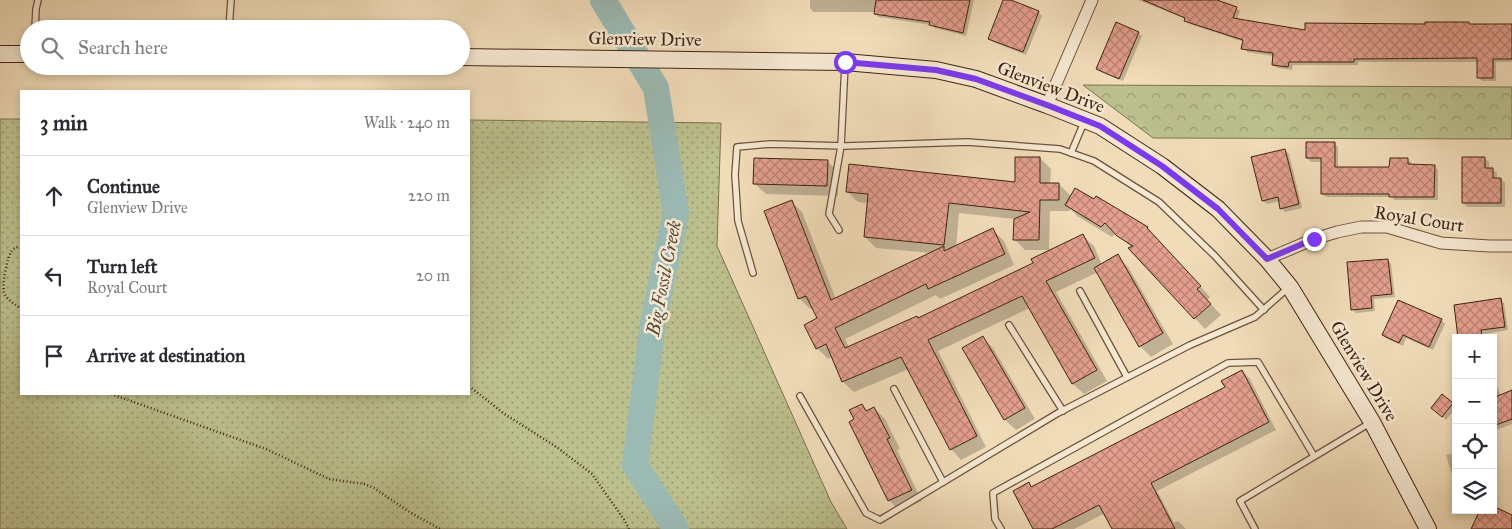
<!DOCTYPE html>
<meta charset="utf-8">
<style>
:root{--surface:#fff;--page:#f2f2f3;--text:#2b2b33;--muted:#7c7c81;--line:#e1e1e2}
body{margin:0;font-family:"IM FELL Great Primer",serif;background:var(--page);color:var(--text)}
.controls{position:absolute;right:15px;bottom:15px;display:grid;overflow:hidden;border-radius:0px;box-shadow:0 2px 8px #0003}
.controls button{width:45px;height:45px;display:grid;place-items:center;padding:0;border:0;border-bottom:1px solid var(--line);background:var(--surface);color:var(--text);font:25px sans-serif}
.stop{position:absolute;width:15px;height:15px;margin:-11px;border:4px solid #7c3aed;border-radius:50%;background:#fff}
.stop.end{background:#7c3aed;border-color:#fff;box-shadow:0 1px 5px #0008}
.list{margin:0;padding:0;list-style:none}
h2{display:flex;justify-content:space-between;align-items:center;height:65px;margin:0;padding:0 20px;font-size:21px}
h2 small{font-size:16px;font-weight:400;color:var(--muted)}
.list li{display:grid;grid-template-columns:32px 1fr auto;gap:15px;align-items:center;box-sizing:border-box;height:80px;padding:0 20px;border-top:1px solid var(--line)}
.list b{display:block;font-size:19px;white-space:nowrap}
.list p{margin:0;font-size:16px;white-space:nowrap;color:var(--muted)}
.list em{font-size:16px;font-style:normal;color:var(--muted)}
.icon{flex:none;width:28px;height:28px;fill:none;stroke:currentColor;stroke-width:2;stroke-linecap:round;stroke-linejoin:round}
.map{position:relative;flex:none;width:1512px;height:529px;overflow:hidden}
.search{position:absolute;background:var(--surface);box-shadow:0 2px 8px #0003;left:20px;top:20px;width:450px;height:55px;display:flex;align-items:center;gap:12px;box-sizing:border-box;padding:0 18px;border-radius:28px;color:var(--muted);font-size:19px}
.panel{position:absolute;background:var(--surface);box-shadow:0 2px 8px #0003;left:20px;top:90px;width:450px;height:305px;border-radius:0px}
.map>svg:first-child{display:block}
.grass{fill:url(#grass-dots);stroke:#7e7250}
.park{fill:url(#park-crowns);stroke:#7e7250}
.shadow{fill:#0003}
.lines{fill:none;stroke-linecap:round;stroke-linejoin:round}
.river{stroke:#9bbab4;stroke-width:26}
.building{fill:url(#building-cross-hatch);stroke:#402411}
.lane-casing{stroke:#6c523b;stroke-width:8}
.street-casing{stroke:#6c523b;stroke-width:13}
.secondary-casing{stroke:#402411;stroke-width:18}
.path{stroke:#402411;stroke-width:2.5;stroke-dasharray:1 2.5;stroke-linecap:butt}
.lane{stroke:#f6e8d2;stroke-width:5.5}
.street{stroke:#f6e8d2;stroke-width:11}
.secondary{stroke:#f6e8d2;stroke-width:16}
.route{stroke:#7c3aed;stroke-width:6}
.labels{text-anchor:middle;stroke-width:5;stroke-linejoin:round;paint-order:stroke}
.street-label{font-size:18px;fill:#402411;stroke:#f6e8d2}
.water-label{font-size:19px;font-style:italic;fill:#574a3a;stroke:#f6e8d2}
</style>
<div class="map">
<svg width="1512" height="529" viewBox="0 0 1512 529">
<defs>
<pattern id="grass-dots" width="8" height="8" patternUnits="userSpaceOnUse" patternTransform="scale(1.25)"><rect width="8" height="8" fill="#bcc08e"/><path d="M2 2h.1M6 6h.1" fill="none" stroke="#9a9c73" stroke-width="1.8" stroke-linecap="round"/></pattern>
<pattern id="park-crowns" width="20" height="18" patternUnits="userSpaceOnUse" patternTransform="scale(1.25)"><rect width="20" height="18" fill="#bcc08e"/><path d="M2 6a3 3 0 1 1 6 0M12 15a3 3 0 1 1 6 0" fill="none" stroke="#9a9c73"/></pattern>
<pattern id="building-cross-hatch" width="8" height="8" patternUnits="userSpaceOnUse" patternTransform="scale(1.25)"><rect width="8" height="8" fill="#e49f8e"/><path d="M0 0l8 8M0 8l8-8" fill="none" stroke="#ba8173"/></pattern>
</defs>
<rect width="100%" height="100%" fill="#f1dcb9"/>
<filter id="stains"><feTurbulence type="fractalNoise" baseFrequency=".004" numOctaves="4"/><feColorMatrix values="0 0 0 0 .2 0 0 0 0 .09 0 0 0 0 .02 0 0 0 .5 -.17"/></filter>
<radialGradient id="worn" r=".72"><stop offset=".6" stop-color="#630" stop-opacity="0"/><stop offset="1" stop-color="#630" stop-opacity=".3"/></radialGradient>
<polygon class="grass" points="0,119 21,119 21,394 469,394 469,120 721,123 717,246 831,502 847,529 0,529"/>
<polygon class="park" points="1083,85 1512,87 1512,139 1153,138"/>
<g class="shadow">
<polygon points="810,0 974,0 966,36 935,28 931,25 879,17 875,14 876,12 813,12 810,8"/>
<polygon points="1004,0 1008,0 1038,12 1042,16 1026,55 993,42 990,39"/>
<polygon points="1138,0 1213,0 1236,8 1240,11 1237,20 1306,31 1469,23 1470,25 1512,25 1512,62 1496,62 1496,81 1482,81 1478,77 1478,62 1358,62 1358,65 1293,65 1292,70 1277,68 1273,64 1274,56 1247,52 1243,48 1244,42 1190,24 1186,19"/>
<polygon points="1138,33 1142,36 1123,81 1101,72 1098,68"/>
<polygon points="1335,144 1338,147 1338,168 1391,168 1408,160 1412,163 1412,166 1434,166 1438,170 1438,200 1394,200 1392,197 1326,197 1322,194 1322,162 1311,162 1307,158"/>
<polygon points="1285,150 1289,154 1302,208 1285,212 1281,208 1280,201 1267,204 1263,201"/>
<polygon points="1040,158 1051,169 1050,184 1059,184 1070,195 1070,200 1095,200 1096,197 1148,228 1210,297 1207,300 1221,315 1205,329 1130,249 1132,248 1116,233 1112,237 1077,216 1070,208 1070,211 1050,211 1049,250 1025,250 1014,239 1015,219 959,213 956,247 993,230 1004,241 1014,265 940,299 936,295 845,339 849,347 919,319 1035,264 1083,236 1094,246 1102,265 1117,256 1128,267 1173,344 1151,357 1140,346 1098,272 1056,292 1107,381 1084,394 1073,384 1030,308 938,351 986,447 961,460 951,449 909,369 854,392 843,382 832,357 828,359 817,348 819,319 813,308 810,309 799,298 792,202 802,212 836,299 932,253 876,248 865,237 868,203 858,202 847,191 1016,183"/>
<polygon points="1485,159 1489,162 1489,170 1493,170 1497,173 1497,179 1501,179 1505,183 1505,207 1467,207 1463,203"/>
<polygon points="827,161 838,172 838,196 766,194 755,184"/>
<polygon points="1388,260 1391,264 1395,297 1374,299 1375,311 1356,313 1352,309"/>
<polygon points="1501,300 1504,303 1508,330 1484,334 1485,338 1460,338"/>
<polygon points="1441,320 1445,324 1433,350 1406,338 1403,346 1387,339 1383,335"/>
<polygon points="983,338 993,348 1035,419 1016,430 1005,420 963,348"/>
<polygon points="1242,371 1250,379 1276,430 1157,491 1174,523 1178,521 1186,529 1113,529 1105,513 1074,529 1034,529 1028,484 1032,488 1227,387"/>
<polygon points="1493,377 1501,396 1512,392 1512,424 1493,431"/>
<polygon points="1442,396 1456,408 1446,420 1436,412"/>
<polygon points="862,405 868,411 874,408 885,419 900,449 897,450 922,501 900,511 889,500 855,420"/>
<polygon points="1456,453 1456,488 1446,455"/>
</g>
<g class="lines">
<polyline class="river" points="603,0 656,88 676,213 653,322 635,465 676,529"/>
</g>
<g class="building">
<polygon points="876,0 970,0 963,33 929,25 930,22 874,14"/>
<polygon points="1003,0 1011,0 1039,11 1023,52 988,39"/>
<polygon points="1143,0 1217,0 1237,7 1233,18 1305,30 1305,23 1425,24 1425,22 1469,22 1469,24 1512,24 1512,59 1493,59 1493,78 1477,78 1477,58 1354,59 1354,62 1289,62 1288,67 1272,65 1273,53 1241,49 1243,40 1184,21 1185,18"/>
<polygon points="1116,22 1139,32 1119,79 1096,69"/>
<polygon points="1306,142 1335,142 1335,167 1389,167 1390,158 1408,158 1408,164 1435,165 1434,197 1389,197 1389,194 1321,194 1321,158 1306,158"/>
<polygon points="1285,149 1299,204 1280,209 1278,197 1262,201 1251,157"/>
<polygon points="1015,157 1040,157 1040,183 1059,183 1059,200 1040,200 1039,240 1013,240 1014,219 1030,212 949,203 944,245 864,237 868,194 846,192 849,164 1015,182"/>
<polygon points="1462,157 1485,157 1485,168 1493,168 1493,178 1501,178 1501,203 1462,203"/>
<polygon points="754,158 828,160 827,186 753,184"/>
<polygon points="1075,188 1094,199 1096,196 1148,227 1147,228 1201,286 1197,289 1211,304 1194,319 1128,248 1133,246 1117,236 1105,223 1101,227 1065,205"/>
<polygon points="792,200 831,300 944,246 944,251 993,228 1005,254 928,289 926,284 835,328 845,348 917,316 918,318 1033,263 1031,259 1083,234 1095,258 1046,281 1097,370 1072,384 1022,296 928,340 977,436 950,450 901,357 842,382 826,344 816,349 804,325 817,318 806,296 798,299 764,211"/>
<polygon points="1118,254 1163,333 1139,347 1094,268"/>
<polygon points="1388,259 1392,294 1371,296 1372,308 1351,310 1347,262"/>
<polygon points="1501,298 1505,327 1481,330 1482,338 1458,338 1454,305"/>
<polygon points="1398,300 1442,319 1429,347 1403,335 1399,343 1382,335"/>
<polygon points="983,336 1025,408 1004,420 962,348"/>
<polygon points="1242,370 1269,422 1151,483 1175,529 1112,529 1099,505 1052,529 1033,529 1013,491 1029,482 1031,487 1225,387 1221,381"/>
<polygon points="1512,390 1512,419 1493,426 1493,398"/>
<polygon points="1442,394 1453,403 1442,417 1431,408"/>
<polygon points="862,404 866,411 874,407 890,438 887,439 912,490 888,501 849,422 854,419 849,410"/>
<polygon points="1493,506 1512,515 1512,529 1471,529 1480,510 1493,510"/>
</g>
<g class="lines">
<defs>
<g id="lane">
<polyline points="35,29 36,9 38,0"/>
<polyline points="229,29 231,0"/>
<polyline points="1071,153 1085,120"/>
<polyline points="839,230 829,214 841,146 845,64"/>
<polyline points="753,273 738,221 735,175 737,147 770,144 845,146 967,142 1060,149 1094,161 1159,202 1215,256 1264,310"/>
<polyline points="1080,291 1127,377"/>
<polyline points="1009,325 1063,411"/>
<polyline points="894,389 943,482"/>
<polyline points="800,396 866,513 880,520 1058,413 1190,345 1255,317 1288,288"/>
<polyline points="1001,529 995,519 993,493 1228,363 1258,362 1314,456"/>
<polyline points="1255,529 1240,501 1370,423"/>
</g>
<g id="street">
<polyline points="1047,105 1092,0"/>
<polyline points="1267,259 1314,239 1337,232 1361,227 1387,227 1441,243 1490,246 1512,246"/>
</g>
<g id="secondary">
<polyline points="0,54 29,54"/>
<polyline points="461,57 845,62 936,70 976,79 1047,105 1100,126 1162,166 1218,209 1267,259 1290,287 1372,422 1428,529"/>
</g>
</defs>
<use href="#lane" class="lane-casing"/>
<use href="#street" class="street-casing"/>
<use href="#secondary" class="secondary-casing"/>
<g class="path">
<path d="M21,246C17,247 13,248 11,252C7,259 2,283 4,292C6,299 15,305 21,308"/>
<polyline points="469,386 503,413 558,448 592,474 625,521 629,529"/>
<polyline points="111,394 266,449 329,479 365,484 374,488 411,513 440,529"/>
</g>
<use href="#lane" class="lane"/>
<use href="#street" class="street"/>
<use href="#secondary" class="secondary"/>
</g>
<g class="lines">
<polyline class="route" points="845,62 936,70 976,79 1047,105 1100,126 1162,166 1218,209 1267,259 1314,239"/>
</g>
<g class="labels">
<g class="street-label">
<text transform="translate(645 39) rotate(1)" y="6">Glenview Drive</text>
<text transform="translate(1051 87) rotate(21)" y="6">Glenview Drive</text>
<text transform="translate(1419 219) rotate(9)" y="6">Royal Court</text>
<text transform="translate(1364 371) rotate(59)" y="6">Glenview Drive</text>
</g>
<g class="water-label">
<text transform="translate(663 278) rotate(-79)" y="7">Big Fossil Creek</text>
</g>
</g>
<rect width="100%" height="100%" filter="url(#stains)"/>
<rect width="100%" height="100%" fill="url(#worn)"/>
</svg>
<div class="controls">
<button>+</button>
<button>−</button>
<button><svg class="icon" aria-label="locate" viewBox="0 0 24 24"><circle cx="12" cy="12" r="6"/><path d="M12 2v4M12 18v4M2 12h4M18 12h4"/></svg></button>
<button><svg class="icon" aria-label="layers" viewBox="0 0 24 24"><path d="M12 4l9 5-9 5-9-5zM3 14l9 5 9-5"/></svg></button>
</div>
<div class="stop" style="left:845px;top:62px"></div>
<div class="stop end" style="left:1314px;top:239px"></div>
<div class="search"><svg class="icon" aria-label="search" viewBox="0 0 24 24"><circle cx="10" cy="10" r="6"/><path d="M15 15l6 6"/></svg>Search here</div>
<section class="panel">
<h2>3 min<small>Walk · 240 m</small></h2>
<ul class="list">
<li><svg class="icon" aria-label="ahead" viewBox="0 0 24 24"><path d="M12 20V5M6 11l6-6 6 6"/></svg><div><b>Continue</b><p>Glenview Drive</p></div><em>220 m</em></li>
<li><svg class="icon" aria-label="left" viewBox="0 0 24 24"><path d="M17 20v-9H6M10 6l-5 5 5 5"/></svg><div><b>Turn left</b><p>Royal Court</p></div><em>20 m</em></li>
<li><svg class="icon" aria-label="arrive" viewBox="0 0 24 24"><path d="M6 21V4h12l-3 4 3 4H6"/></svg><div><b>Arrive at destination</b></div></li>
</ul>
</section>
</div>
